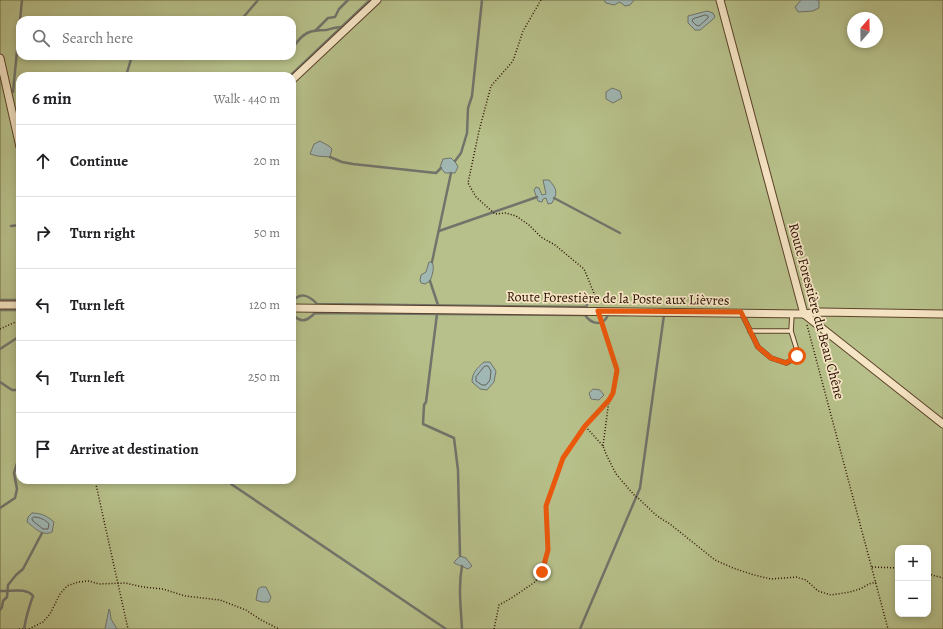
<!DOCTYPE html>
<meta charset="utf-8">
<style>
:root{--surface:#fff;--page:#f6f6f6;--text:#202124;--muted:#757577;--line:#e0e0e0}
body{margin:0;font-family:Alegreya,serif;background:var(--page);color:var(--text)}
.controls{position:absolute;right:12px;bottom:12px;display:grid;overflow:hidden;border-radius:8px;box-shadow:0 2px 6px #0003}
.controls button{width:36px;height:36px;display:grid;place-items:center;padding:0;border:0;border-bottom:1px solid var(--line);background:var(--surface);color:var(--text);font:20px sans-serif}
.compass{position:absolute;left:847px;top:12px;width:36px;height:36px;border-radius:50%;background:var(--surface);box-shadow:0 2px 6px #0003;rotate:20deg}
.stop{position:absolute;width:12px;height:12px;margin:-9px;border:3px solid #ea580c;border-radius:50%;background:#fff}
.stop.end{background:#ea580c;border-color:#fff;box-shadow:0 1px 4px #0008}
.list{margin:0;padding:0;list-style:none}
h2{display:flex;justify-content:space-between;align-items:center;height:52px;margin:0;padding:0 16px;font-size:17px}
h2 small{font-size:13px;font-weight:400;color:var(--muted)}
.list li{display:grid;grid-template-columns:26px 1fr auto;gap:12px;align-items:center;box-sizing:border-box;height:72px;padding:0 16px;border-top:1px solid var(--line)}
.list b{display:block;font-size:15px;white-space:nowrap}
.list em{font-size:13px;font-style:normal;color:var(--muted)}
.icon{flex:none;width:22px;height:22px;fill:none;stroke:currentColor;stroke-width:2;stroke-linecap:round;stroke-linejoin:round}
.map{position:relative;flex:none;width:943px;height:629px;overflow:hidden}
.search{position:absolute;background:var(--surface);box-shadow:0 2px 6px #0003;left:16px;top:16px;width:280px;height:44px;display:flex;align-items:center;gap:10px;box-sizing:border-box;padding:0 14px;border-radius:12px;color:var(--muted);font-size:15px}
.panel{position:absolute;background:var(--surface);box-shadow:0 2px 6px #0003;left:16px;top:72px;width:280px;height:412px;border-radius:12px}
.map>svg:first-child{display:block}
.green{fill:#b7c08a;stroke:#706845;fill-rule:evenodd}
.water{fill:#a0b7b3;stroke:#71746b}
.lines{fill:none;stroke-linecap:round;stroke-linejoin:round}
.shore{stroke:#65635a;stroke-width:1}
.stream{stroke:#71746b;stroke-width:2.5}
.service-casing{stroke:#5c422a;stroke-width:5.5}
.minor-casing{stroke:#5c422a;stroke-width:9}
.path{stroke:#2a0f00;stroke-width:1.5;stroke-dasharray:1 2;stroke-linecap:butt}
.service{stroke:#f7e6c6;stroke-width:3.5}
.minor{stroke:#f7e6c6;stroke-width:7}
.route{stroke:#ea580c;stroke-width:5}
.labels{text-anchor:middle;stroke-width:3.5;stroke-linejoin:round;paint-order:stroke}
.street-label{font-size:14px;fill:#2a0f00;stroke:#f7e6c6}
</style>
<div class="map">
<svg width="943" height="629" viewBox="0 0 943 629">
<rect width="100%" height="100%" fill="#f3d9a8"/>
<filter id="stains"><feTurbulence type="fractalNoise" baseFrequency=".005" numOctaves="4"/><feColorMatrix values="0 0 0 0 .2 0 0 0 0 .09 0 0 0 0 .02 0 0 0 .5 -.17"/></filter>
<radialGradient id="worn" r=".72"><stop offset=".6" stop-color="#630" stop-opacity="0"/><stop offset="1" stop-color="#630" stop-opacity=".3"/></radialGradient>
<path class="green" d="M0,0H943V629H0ZM853,18H877V42H853ZM20,20H292V56H20ZM20,76H292V480H20ZM898,548H928V614H898Z"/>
<g class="water">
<polygon points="604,0 634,0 630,5 625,6 620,2 614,5 606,3"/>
<polygon points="801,0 816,0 819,1 819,8 813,11 798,12 795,7"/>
<polygon points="707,11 713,13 715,17 712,20 700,30 695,30 688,23 688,16"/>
<polygon points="612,88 620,91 622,98 613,103 606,99 606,92"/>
<polygon points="320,141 329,146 332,149 330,157 317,156 310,154 314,144"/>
<polygon points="451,158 456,163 458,167 455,173 445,173 440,167 443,159"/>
<path d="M543,180H549C557,189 558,192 552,203L548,204L546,198L543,199L542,202L538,201L534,190L536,187L539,188L542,195L546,194Z"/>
<path d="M429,262H432C435,267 432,276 430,281L425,284L421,283L420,280L421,275L426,272Z"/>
<path d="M484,362H490L496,371L494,382L487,390L480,389L472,382C472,373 477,368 484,362Z"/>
<polygon points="593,389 600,390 604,395 599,400 591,399 589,393"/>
<path d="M32,513C41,513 47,516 54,522L52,532C42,537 34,527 27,522L28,517Z"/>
<polygon points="460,556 466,558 472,566 468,569 454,563 455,561"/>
<polygon points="261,587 266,587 271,597 269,602 262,602 256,600 258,589"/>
<polygon points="109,609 110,611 111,619 117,629 105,629"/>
</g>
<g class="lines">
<g class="shore">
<polygon points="706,15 708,16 708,18 699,26 696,25 692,21 693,19"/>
<polygon points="485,366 488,366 491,371 490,380 486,385 482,385 476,381 476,377"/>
<path d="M34,517C40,517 46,520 49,524L48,529H43L33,521L32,519Z"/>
</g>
<g class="stream">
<polyline points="241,20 258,0"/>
<polyline points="316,30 328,18 335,17 339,9 348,0"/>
<path d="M292,45L294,46C304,32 310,30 326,30C331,29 336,27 342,27"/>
<polyline points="126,76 132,56"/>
<polyline points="290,76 370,0"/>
<polyline points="13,92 22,0"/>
<polyline points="330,157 342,162 353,164 436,173 441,168"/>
<polyline points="455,161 461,153 467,133 468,108 472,96 482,0"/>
<polyline points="554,198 620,233"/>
<polyline points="11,226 20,225"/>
<polyline points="439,231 537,197"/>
<polyline points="432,262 451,173"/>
<polyline points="430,281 438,305"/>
<polyline points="0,300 18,300"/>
<path d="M292,303C299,291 309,295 317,304L586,307L588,302L593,299"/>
<polyline points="0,310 20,310"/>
<path d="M292,314C301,323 306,322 315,313L585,315C591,324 603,327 608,315H627"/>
<polyline points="437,314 426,402 424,405 423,424 454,438 458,470 460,556"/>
<polyline points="0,349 20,336"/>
<polyline points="0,382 12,390 20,390"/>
<polyline points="230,481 234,482 238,480"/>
<polyline points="231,484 446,629"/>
<polyline points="0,508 15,498 17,489 14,473 18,460 18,452 20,448"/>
<path d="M0,591C10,592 26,587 33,596C29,607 26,617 24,629"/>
<polyline points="0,610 2,607 3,601 7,597 8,585 16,575 23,569 42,533"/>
<path d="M462,629C461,608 458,587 462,566"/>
<polyline points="580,629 640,488 664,315"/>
</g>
<defs>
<g id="service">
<polyline points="742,314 758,347 771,358 786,363 797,357 796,347 791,331 792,314"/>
<polyline points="750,331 791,331"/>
</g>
<g id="minor">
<polyline points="720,0 804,314"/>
<polyline points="0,58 20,147"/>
<polyline points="292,80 377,0"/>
<polyline points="0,305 20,305"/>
<polyline points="292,308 804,314 820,312 943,314"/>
<polyline points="804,314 943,424"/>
</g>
</defs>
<use href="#service" class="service-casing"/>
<use href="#minor" class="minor-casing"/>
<g class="path">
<polyline points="541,0 523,31 513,61 491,86 479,131 468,183 476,197 495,214 506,213 516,216 529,225 541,237 555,245 584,269 596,298 597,305"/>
<polyline points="807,325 888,629"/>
<polyline points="0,329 20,320"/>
<polyline points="585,426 609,400 613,393 617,370 600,318"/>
<polyline points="603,446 609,400"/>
<polyline points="95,480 128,629"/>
<polyline points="872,567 898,568"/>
<polyline points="928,574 943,578"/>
<polyline points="19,629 26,629"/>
<polyline points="29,629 43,622 50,614 60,594 67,586 78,582 89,581 99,584 125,583 143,587 163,589 185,596 220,600 246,610 261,620 279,629"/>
<polyline points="494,629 499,605 513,597 535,582 542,572 548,550 546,506 563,458 585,426 603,446 606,454 616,474 635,496 638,498 657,516 670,524 715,560 733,568 754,575 771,579 796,577 806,580 818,591 831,595 850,592 860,589 869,584 876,582"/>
</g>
<use href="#service" class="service"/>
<use href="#minor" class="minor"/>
</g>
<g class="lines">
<polyline class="route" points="542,572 548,550 546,506 563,458 585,426 609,400 613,393 617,370 598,311 741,312 758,347 771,358 786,363 797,356"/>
</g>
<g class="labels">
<g class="street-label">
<text transform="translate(618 298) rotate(1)" y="5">Route Forestière de la Poste aux Lièvres</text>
<text transform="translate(817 311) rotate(75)" y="5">Route Forestière du Beau Chêne</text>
</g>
</g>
<rect width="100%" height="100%" filter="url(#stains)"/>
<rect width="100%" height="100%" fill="url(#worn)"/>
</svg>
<div class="controls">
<button>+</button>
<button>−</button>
</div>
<svg class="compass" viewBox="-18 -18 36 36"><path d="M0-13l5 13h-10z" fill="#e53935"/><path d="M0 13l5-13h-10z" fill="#757577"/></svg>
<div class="stop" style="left:797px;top:356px"></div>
<div class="stop end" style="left:542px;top:572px"></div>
<div class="search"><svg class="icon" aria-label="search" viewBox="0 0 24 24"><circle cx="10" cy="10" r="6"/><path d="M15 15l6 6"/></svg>Search here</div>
<section class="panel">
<h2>6 min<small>Walk · 440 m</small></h2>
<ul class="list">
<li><svg class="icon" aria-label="ahead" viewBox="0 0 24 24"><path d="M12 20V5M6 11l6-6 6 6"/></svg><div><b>Continue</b></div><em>20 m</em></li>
<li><svg class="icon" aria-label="right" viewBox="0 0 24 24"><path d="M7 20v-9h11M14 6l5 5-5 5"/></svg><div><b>Turn right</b></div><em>50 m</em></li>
<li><svg class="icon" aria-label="left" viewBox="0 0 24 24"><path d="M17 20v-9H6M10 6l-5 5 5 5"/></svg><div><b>Turn left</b></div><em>120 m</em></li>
<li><svg class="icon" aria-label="left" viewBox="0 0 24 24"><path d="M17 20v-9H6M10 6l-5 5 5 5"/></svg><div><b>Turn left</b></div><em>250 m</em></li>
<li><svg class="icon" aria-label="arrive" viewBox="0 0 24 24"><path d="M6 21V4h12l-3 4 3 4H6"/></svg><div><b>Arrive at destination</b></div></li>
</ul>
</section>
</div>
